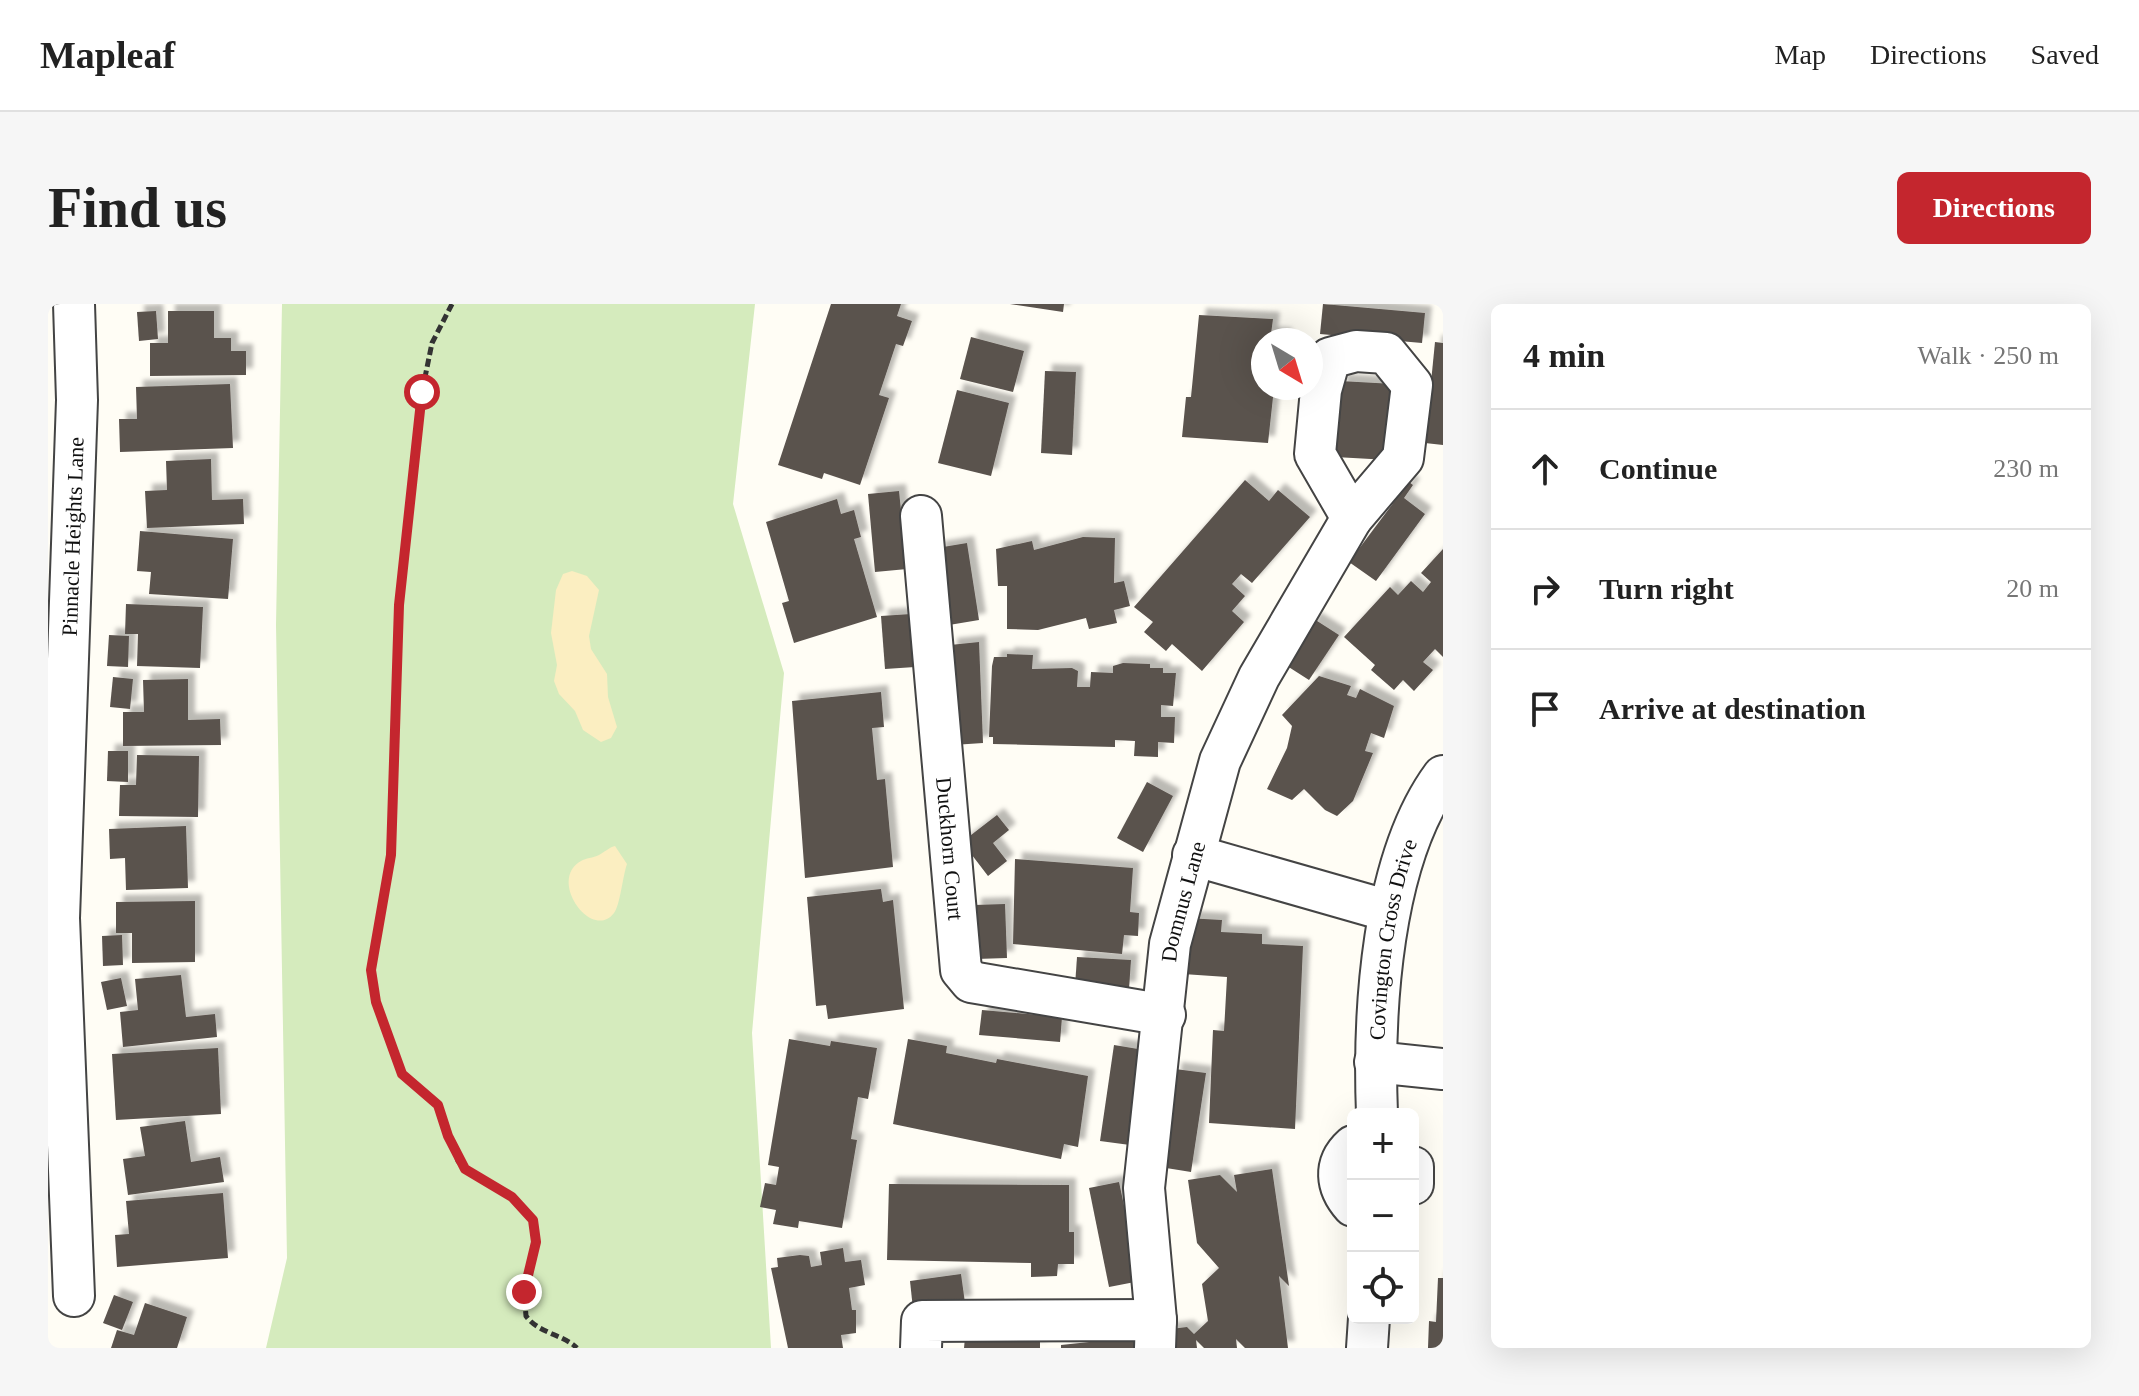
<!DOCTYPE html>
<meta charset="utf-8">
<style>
:root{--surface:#fff;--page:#f6f6f6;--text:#222;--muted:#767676;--line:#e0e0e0;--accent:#c4262e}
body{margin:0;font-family:"Times New Roman",serif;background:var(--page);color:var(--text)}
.controls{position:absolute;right:24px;bottom:24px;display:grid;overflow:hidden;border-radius:12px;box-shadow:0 8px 32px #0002}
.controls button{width:72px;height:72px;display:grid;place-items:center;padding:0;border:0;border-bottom:2px solid var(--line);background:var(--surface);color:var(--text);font:40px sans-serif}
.compass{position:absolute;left:1203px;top:24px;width:72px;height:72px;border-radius:50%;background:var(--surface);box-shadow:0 8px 32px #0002;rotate:142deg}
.stop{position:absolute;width:24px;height:24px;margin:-18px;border:6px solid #c4262e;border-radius:50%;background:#fff}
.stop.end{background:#c4262e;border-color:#fff;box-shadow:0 2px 8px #0008}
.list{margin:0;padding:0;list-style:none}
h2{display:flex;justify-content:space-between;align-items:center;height:104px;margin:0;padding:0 32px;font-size:34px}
h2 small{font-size:26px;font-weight:400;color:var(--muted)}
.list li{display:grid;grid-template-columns:52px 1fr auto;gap:24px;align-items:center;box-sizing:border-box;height:120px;padding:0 32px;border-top:2px solid var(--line)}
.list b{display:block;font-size:30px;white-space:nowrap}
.list em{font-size:26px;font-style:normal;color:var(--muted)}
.icon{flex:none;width:44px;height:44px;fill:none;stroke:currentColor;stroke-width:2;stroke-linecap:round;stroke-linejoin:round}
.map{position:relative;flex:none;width:1395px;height:1044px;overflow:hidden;border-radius:12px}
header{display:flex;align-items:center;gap:48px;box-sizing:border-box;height:112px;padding:0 40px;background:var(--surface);border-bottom:2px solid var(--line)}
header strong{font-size:38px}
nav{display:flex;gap:44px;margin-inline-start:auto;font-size:28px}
.intro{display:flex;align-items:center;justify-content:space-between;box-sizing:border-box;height:192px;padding:0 48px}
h1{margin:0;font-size:56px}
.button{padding:20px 36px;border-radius:12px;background:var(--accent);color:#fff;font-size:28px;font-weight:700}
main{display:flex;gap:48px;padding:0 48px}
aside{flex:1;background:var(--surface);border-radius:12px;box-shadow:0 8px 32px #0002}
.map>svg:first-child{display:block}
.green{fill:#d5ebbd}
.sand{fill:#fbeec1}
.building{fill:#5a524d;filter:url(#shadow)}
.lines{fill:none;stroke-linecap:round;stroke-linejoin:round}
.minor-casing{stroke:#444;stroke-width:44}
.path{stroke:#333;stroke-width:5;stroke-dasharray:8 4;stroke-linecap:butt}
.minor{stroke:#fff;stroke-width:40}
.route{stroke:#c4262e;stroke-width:10}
.labels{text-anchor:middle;stroke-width:8;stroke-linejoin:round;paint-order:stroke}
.street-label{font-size:22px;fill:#111;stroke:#fff}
</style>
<header>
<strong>Mapleaf</strong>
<nav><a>Map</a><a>Directions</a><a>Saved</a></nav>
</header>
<div class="intro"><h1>Find us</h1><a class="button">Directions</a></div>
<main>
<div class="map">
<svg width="1395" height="1044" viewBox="0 0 1395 1044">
<defs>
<filter id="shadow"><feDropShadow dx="7" dy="-7" stdDeviation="2" flood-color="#0004"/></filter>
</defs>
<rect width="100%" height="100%" fill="#fffdf5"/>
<polygon class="green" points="234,0 707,0 685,200 736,369 704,729 723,1044 218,1044 239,954 228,321"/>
<g class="sand">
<polygon points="524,267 539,272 551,286 541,332 543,345 559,370 560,393 569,423 563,434 553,438 535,426 527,407 511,390 506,377 509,361 503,329 508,286 515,270"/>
<path d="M567,542L579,560C575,571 572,602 566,609C544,638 499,576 533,557C538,554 545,554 551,551C557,548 560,544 567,542Z"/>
</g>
<g class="building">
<polygon points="783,0 853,0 849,12 864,17 855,42 848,40 831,91 841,94 812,181 776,169 774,175 730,161"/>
<polygon points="962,0 1016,0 1015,8"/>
<polygon points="1275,0 1377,9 1374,39 1272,30"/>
<polygon points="108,7 110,35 91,37 89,8"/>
<polygon points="120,7 166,7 166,34 183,34 183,47 198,47 198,71 102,72 102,39 120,39"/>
<polygon points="1151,11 1225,15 1223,30 1237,31 1237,36 1215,36 1215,84 1226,84 1220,139 1134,133 1138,93 1143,93"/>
<polygon points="923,33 976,47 965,88 912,75"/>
<polygon points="1387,38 1395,39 1395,141 1377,139"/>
<polygon points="997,67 1028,68 1024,151 993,149"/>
<polygon points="1292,77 1346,80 1341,156 1287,153"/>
<polygon points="182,80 185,144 72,148 71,115 89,115 88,83"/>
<polygon points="909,86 961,99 943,172 890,159"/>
<polygon points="163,155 164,196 195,195 196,220 99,224 97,187 119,186 118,157"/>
<polygon points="1197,176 1221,197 1230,186 1262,213 1204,279 1193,270 1184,280 1197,292 1184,307 1196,318 1154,367 1124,340 1118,347 1096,328 1105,318 1086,303"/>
<polygon points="1361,178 1365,181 1356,194 1377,210 1328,277 1301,258"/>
<polygon points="851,187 859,265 827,268 820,190"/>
<polygon points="789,195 793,210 806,206 813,233 806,235 829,313 746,339 734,299 741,297 718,218"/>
<polygon points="92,227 185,235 180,295 101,290 103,268 89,267"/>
<polygon points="1035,233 1067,234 1066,279 1076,277 1082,302 1066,306 1069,319 1041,325 1038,314 990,326 959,325 959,282 950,282 948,245 984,237 986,246"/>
<polygon points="919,239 931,316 901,321 889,244"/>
<polygon points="1395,245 1395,353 1387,345 1375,358 1385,366 1366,387 1355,376 1346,386 1323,366 1327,361 1296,333 1342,283 1350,291 1363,277 1375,288 1383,278 1373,269"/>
<polygon points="78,300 155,303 152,364 89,362 90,330 77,330"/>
<polygon points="863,310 867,363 837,365 833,312"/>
<polygon points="1266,315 1291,331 1261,376 1236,360"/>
<polygon points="61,331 81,332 80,363 59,362"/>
<polygon points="931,338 935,439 905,441 902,341"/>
<polygon points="959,350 985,351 984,365 1024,364 1030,367 1029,383 1042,383 1043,368 1065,369 1065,362 1075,359 1102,360 1102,364 1115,364 1115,369 1128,369 1125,402 1113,401 1113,413 1127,413 1126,439 1110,438 1110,453 1086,452 1087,437 1067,436 1067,443 945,440 945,433 941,433 944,362 946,353 959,353"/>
<polygon points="1271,372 1303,382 1299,391 1308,394 1312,385 1346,402 1336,434 1323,429 1317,447 1325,449 1305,497 1289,512 1277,506 1256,485 1244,496 1219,485 1239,444 1244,422 1234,411"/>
<polygon points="65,373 85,375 82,405 62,403"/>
<polygon points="140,375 140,416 172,415 173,441 75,442 75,408 96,408 95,376"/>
<polygon points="833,388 836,423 824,424 829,476 837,475 845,563 757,574 744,397"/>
<polygon points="60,447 80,447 80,478 59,477"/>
<polygon points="89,451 151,452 150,513 71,512 72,481 88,481"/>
<polygon points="1099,478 1125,492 1095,548 1069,534"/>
<polygon points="949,511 961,526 945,539 959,557 940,572 914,538"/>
<polygon points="138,522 140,584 78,586 77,554 62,555 61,525"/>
<polygon points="967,555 1085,564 1082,608 1091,609 1090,632 1076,631 1074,650 965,640"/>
<polygon points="833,585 835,598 845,596 856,705 780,715 778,701 768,702 759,593"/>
<polygon points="147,597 147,658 84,659 84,629 68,629 68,598"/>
<polygon points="957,600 959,654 928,655 926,601"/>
<polygon points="1138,614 1174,616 1173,628 1214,630 1214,640 1255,642 1247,825 1161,819 1165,726 1176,727 1179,673 1135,670"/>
<polygon points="74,631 75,661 55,662 54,632"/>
<polygon points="1029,653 1083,656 1081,685 1027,682"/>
<polygon points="133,671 138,713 167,710 169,733 75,743 72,708 90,706 87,675"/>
<polygon points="73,674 79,702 59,706 53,678"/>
<polygon points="934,706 1014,713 1012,738 931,731"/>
<polygon points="741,735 782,742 783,737 829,744 820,795 810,793 803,835 809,836 794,924 751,917 750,924 725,920 728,906 712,903 717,879 728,881 731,863 720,861"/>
<polygon points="860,735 899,742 898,749 948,759 949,755 1040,772 1030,843 1016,840 1013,855 845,820"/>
<polygon points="1066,741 1096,746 1082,841 1052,837"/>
<polygon points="170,744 173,810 68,816 64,750"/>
<polygon points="1127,765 1158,769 1143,868 1112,863"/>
<polygon points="137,817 143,858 172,853 176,878 80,891 75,855 97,852 92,823"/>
<polygon points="1224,865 1241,982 1231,972 1240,1044 1197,1044 1188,1035 1189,1044 1156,1044 1148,1036 1149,1044 1118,1044 1115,1026 1139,1023 1146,1030 1160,1017 1154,980 1171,964 1149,939 1140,876 1172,871 1189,888 1186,871"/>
<polygon points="1071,878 1092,977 1061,983 1041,884"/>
<polygon points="841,880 1021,881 1021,928 1026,928 1026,960 1010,960 1009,972 983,973 983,959 839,956"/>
<polygon points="175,889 180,954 69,963 67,931 81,930 78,897"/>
<polygon points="795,944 797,958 813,956 817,981 801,984 804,1006 808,1006 808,1029 793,1031 795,1044 740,1044 723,964 730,963 729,954 752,951 761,952 763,963 774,961 772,948"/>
<polygon points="913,970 917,999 865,1005 862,977"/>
<polygon points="1390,974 1395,974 1395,1044 1380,1044 1381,1017 1388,1018"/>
<polygon points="66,991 85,998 74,1026 55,1019"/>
<polygon points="97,999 139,1013 129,1044 63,1044 69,1026 86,1031"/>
<polygon points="1088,1033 1089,1044 1013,1044 1013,1041"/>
<polygon points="917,1034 992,1038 992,1044 916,1044"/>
</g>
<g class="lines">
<defs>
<g id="minor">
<polygon points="1308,47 1338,49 1364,81 1355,154 1304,214 1267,150 1273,86 1282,54"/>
<path id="s1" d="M873,212L913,666L923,678L1117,711"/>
<polyline points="1145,551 1341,607"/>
<polyline points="1327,758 1395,765"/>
<path id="s2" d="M1329,810C1325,708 1333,556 1395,472"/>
<path d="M1305,842C1285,860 1288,883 1305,902"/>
<polyline points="1365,863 1365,880"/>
<path id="s3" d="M26,992L11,614L29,96L26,0"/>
<path id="s4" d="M1108,1016L1096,884L1122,640L1172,457L1211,373L1304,214"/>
<polyline points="873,1044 874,1017 1108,1016 1107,1044"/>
<polyline points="1319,1044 1321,1014"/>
</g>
</defs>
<use href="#minor" class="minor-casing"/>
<path class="path" d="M404,0L384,39L374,88L351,301L343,551L323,666L328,698L354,770L390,801L410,857L417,865L464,893L485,916L488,938L476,988L478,1012C490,1029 514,1030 529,1044"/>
<use href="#minor" class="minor"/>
</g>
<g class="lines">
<polyline class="route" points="374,88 351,301 343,551 323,666 328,698 354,770 390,801 400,832 417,865 464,893 485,916 488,938 476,988"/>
</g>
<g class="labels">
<g class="street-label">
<text dy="8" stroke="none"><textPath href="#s3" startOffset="760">Pinnacle Heights Lane</textPath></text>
<text dy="8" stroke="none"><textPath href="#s1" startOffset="334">Duckhorn Court</textPath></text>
<text dy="8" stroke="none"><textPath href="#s4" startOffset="422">Domnus Lane</textPath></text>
<text dy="8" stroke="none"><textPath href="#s2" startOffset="176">Covington Cross Drive</textPath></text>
</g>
</g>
</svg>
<div class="controls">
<button>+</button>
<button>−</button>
<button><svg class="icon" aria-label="locate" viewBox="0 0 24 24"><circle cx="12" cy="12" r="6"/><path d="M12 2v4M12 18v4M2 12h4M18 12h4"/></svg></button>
</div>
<svg class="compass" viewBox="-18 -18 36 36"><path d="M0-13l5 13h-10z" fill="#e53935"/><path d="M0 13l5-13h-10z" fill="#767676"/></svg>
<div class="stop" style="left:374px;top:88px"></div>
<div class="stop end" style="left:476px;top:988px"></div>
</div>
<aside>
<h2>4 min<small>Walk · 250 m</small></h2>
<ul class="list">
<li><svg class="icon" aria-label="ahead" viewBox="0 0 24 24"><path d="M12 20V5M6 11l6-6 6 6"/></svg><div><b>Continue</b></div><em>230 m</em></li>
<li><svg class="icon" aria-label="right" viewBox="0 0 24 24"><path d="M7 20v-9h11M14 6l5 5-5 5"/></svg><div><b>Turn right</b></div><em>20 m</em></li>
<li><svg class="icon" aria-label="arrive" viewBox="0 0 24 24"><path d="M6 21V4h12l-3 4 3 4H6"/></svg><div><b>Arrive at destination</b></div></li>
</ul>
</aside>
</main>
